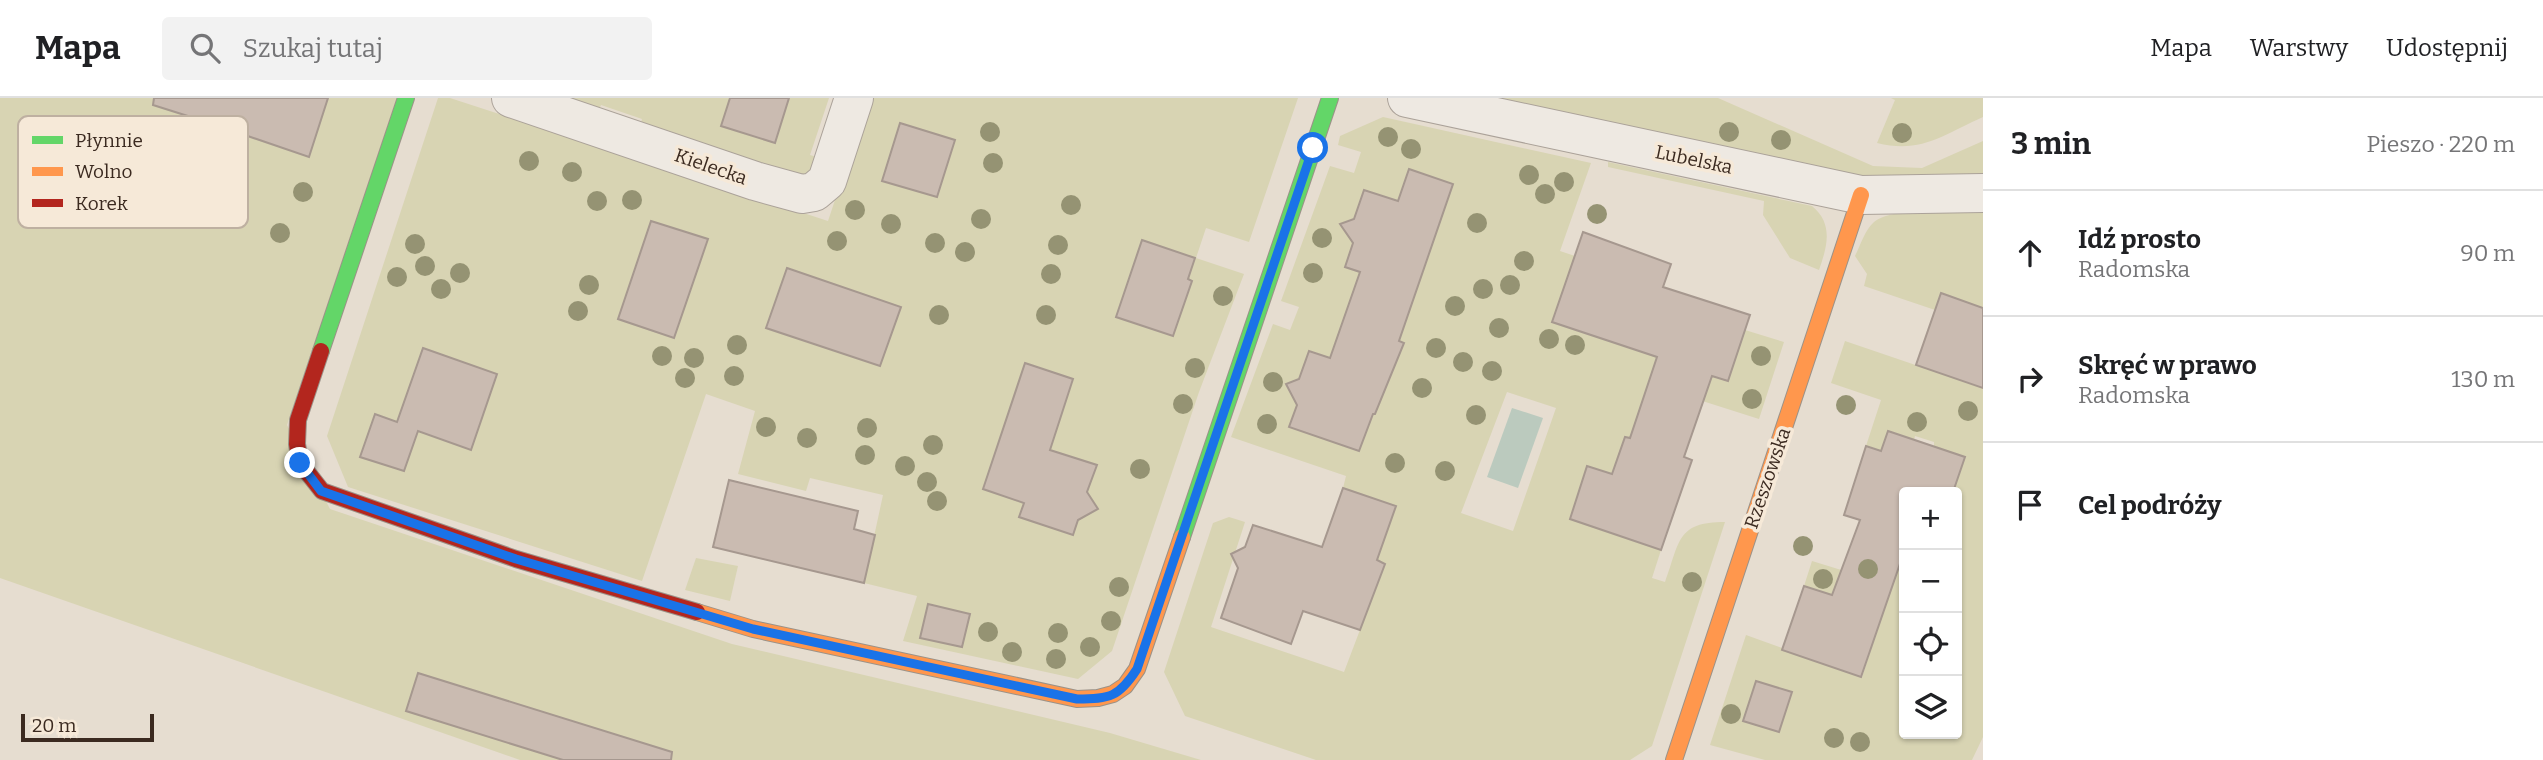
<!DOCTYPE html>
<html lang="pl">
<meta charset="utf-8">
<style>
:root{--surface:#fff;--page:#f2f2f2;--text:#202124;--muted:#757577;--line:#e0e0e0}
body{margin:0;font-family:Bitter,serif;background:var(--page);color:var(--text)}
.controls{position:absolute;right:21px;bottom:21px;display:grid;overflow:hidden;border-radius:7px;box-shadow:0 2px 5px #0004}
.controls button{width:63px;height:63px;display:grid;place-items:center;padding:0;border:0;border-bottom:2px solid var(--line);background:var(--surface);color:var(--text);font:35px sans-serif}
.scale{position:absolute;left:21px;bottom:18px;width:133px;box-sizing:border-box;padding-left:7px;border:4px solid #3b2a20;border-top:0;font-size:19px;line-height:24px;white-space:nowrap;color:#3b2a20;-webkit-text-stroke:5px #f6e9d8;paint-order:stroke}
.stop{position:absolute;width:21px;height:21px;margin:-16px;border:5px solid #1a73e8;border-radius:50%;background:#fff}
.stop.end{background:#1a73e8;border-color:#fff;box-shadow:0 2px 7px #0008}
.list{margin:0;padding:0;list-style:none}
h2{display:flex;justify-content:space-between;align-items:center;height:91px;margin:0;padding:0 28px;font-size:30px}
h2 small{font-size:23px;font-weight:400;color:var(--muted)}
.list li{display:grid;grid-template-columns:46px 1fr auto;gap:21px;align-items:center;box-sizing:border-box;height:126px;padding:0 28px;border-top:2px solid var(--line)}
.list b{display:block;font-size:26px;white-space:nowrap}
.list p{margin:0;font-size:23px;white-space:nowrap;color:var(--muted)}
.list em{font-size:23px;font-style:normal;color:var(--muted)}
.icon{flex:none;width:38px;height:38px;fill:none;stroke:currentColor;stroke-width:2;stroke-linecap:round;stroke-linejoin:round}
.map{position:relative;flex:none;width:1983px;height:662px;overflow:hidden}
header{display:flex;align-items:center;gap:42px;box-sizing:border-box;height:98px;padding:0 35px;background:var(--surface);border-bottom:2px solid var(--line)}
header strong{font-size:33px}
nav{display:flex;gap:38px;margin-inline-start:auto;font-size:24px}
.search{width:490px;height:63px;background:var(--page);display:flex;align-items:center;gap:18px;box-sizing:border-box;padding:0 24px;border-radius:7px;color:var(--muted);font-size:26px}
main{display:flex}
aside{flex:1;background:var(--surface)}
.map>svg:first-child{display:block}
.green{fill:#d8d4b3;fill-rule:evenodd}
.water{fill:#bbcabe}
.building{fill:#cabbb1;stroke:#a6988f;stroke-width:2}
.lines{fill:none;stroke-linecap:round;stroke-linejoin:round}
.street-casing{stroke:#aba299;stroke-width:40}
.fast-casing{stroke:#9b9288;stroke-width:18}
.slow-casing{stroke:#9b9288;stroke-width:18}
.jam-casing{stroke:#9b9288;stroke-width:18}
.street{stroke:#eee9e2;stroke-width:38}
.fast{stroke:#63d668;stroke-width:16}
.slow{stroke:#ff974d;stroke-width:16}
.jam{stroke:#b3261e;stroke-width:16}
.tree{fill:#959373}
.route{stroke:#1a73e8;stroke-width:9}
.labels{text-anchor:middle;stroke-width:7;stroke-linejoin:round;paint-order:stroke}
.street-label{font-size:19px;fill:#3b2a20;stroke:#f6e9d8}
.key{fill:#f6e9d8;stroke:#beb0a1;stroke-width:2}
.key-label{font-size:19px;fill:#3b2a20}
</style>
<header>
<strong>Mapa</strong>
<div class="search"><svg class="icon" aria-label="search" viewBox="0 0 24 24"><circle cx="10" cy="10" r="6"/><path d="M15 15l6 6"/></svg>Szukaj tutaj</div>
<nav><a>Mapa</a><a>Warstwy</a><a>Udostępnij</a></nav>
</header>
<main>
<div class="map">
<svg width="1983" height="662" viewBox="0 0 1983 662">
<rect width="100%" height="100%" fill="#e6ddd0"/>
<g class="green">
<polygon points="0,0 397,0 287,327 330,411 732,546 1110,635 1201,662 520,662 0,480"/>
<polygon points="438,0 450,0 828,123 869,0 1298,0 1249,144 1206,130 1196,160 1244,176 1199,294 1112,553 1078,581 903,543 917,498 864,485 883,397 810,380 806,393 738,376 755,313 706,296 642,483 348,389 327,338"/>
<polygon points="556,0 829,0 810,57 820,60 810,74 795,79 640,28 642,21 601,7 598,14"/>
<polygon points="1482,0 1718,0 1873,68 1922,70 1983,43 1983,80 1860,82"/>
<path d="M1891,0H1983V19C1943,37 1921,56 1877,45L1895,2Z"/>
<path d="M1383,19L1591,65L1560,153L1575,158L1553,224L1745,232L1784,244L1759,321L1649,286L1630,340L1625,339L1612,376L1587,368L1570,421L1661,452L1652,480L1665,484C1680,444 1676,424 1725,424L1652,648L1630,662H1316L1185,618L1164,574L1213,425L1229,419L1245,424L1211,529L1344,574L1385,466L1377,462L1396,408L1343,390L1346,378L1231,339L1273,226L1290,232L1299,209L1281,203L1330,68L1354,75L1361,54L1338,47L1340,38ZM1507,294L1556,310L1513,433L1461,415Z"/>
<path d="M1608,64L1812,108C1834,126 1827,149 1819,172L1790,160L1763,117L1764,103L1608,69Z"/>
<path d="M1983,114V210L1941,196L1935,212L1864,188L1867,176L1855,158C1861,146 1865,132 1874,124C1892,108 1958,114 1983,114Z"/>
<polygon points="1845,243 1983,290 1983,639 1972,662 1765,662 1710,647 1746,537 1862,579 1883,515 1804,488 1812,463 1851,475 1897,457 1904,459 1904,636 1957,636 1957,394 1953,394 1965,359 1934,348 1934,344 1915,338 1914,342 1888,333 1881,353 1866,348 1881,302 1831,285"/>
<polygon points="696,460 738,468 730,503 685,492"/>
</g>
<polygon class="water" points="1512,310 1543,320 1518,390 1487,379"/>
<g class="building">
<polygon points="154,0 328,0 309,59 236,34 229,50 188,35 194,20 153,7"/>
<polygon points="730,0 789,0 775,45 721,28"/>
<polygon points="900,25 955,42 937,99 882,83"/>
<polygon points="1409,71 1453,86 1399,243 1404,245 1375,316 1373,316 1359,353 1289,329 1297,307 1286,286 1299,281 1309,253 1330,260 1360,174 1345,169 1353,145 1340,126 1354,121 1364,92 1398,103"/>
<polygon points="651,123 708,141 674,240 618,221"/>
<polygon points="1583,134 1671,166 1663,189 1750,217 1728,283 1712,278 1684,359 1692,362 1661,452 1570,421 1587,368 1612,376 1625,339 1630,340 1657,259 1552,224"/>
<polygon points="1142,142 1195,160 1188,181 1192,183 1173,238 1116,219"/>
<polygon points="787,170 901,209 880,268 766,230"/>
<polygon points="1941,195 1983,210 1983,290 1916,267"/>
<polygon points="423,250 497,276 471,352 418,333 404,373 360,359 375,316 397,324"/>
<polygon points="1025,265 1073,281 1050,352 1097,367 1087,394 1098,411 1078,422 1073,437 1019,419 1024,405 983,391"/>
<polygon points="1888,333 1965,359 1953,394 1904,394 1904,454 1861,579 1782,552 1804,488 1832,497 1860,422 1844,417 1866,348 1881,353"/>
<polygon points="729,382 858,413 854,431 875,437 864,485 713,449"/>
<polygon points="1343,390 1396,408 1377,462 1385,466 1360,532 1303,513 1291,546 1221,520 1238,470 1231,456 1245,449 1253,427 1322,449"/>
<polygon points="928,506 970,516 962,549 920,540"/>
<polygon points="418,575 672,654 671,662 563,662 406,613"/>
<polygon points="1756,583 1792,594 1779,634 1743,623"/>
</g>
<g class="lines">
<defs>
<g id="street">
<polyline points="511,0 755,83 802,96 814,94 827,83 854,0"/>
<polyline points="1407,0 1861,97 1983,95"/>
</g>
<g id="fast">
<polyline points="321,253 406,0"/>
<polyline points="1182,439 1330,0"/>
</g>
<g id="slow">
<polyline points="697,514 753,531 1077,601 1098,600 1113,596 1125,588 1137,571 1182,439"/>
<polyline points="1674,662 1861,97"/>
</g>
<polyline id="jam" points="321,253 298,322 297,346 300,365 322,393 516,461 697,514"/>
</defs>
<use href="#street" class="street-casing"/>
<use href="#fast" class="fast-casing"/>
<use href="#slow" class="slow-casing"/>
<use href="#jam" class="jam-casing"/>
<use href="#street" class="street"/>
<use href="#fast" class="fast"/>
<use href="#slow" class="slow"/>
<use href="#jam" class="jam"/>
</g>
<g class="tree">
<circle cx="990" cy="34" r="10"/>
<circle cx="1729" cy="34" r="10"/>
<circle cx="1902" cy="35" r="10"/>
<circle cx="1388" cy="39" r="10"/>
<circle cx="1781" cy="42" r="10"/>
<circle cx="1411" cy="51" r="10"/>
<circle cx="529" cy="63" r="10"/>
<circle cx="993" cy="65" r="10"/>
<circle cx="572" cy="74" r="10"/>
<circle cx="1529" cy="77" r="10"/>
<circle cx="1564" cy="84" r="10"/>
<circle cx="303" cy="94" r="10"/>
<circle cx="1545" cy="96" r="10"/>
<circle cx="632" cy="102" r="10"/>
<circle cx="597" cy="103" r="10"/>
<circle cx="1071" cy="107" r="10"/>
<circle cx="855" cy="112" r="10"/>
<circle cx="1597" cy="116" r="10"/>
<circle cx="981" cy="121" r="10"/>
<circle cx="1477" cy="125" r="10"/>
<circle cx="891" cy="126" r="10"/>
<circle cx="280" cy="135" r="10"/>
<circle cx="1322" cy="140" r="10"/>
<circle cx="837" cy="143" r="10"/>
<circle cx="935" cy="145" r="10"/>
<circle cx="415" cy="146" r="10"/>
<circle cx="1058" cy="147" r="10"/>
<circle cx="965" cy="154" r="10"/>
<circle cx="1524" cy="163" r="10"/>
<circle cx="425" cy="168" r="10"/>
<circle cx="460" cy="175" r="10"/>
<circle cx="1313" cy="175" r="10"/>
<circle cx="1051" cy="176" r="10"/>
<circle cx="397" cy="179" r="10"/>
<circle cx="589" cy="187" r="10"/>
<circle cx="1510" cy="187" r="10"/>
<circle cx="441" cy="191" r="10"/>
<circle cx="1483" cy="191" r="10"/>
<circle cx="1223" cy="198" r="10"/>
<circle cx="1455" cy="208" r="10"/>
<circle cx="578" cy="213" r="10"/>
<circle cx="939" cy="217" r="10"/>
<circle cx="1046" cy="217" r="10"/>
<circle cx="1499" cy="230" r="10"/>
<circle cx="1549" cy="241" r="10"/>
<circle cx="737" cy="247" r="10"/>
<circle cx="1575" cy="247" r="10"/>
<circle cx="1436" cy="250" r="10"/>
<circle cx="662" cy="258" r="10"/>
<circle cx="1761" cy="258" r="10"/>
<circle cx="694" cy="260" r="10"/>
<circle cx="1463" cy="264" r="10"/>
<circle cx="1195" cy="270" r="10"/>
<circle cx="1492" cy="273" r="10"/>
<circle cx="734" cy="278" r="10"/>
<circle cx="685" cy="280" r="10"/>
<circle cx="1273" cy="284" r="10"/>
<circle cx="1422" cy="290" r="10"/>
<circle cx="1752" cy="301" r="10"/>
<circle cx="1183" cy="306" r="10"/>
<circle cx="1846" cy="307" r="10"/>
<circle cx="1968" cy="313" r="10"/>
<circle cx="1476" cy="317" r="10"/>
<circle cx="1917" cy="324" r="10"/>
<circle cx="1267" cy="326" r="10"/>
<circle cx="766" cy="329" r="10"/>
<circle cx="867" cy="330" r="10"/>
<circle cx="807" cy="340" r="10"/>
<circle cx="933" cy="347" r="10"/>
<circle cx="865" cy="357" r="10"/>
<circle cx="1395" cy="365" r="10"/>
<circle cx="905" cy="368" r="10"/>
<circle cx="1140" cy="371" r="10"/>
<circle cx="1445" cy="373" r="10"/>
<circle cx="927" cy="384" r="10"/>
<circle cx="937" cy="403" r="10"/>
<circle cx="1803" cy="448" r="10"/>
<circle cx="1868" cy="471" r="10"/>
<circle cx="1823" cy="481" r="10"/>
<circle cx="1692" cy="484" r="10"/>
<circle cx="1119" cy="489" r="10"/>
<circle cx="1111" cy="523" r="10"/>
<circle cx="988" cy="534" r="10"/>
<circle cx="1058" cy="535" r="10"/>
<circle cx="1090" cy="549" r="10"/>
<circle cx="1012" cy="554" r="10"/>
<circle cx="1056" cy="561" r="10"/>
<circle cx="1731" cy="616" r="10"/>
<circle cx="1834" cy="640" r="10"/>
<circle cx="1860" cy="644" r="10"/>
</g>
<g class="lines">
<path class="route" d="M300,365L321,393L516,461L753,531L1077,601C1110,601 1119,599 1137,571L1313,50"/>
</g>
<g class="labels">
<g class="street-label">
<text transform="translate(1694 61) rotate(12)" y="7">Lubelska</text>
<text transform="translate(711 68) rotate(19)" y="7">Kielecka</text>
<text transform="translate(1767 380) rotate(-71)" y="7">Rzeszowska</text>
</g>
</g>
<rect x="18" y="18" width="230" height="112" rx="10" class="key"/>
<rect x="32" y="38" width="31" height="8" fill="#63d668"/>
<rect x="32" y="69" width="31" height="9" fill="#ff974d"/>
<rect x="32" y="101" width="31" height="8" fill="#b3261e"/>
<g class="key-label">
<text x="75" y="49">Płynnie</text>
<text x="75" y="80">Wolno</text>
<text x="75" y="112">Korek</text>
</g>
</svg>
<div class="controls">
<button>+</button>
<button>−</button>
<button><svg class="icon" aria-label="locate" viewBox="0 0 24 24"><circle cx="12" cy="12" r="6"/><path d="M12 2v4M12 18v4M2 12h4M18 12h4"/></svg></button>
<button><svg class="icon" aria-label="layers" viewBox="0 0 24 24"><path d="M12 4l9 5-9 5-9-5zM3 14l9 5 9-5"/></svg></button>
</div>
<div class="scale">20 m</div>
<div class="stop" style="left:1313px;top:50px"></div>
<div class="stop end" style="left:300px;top:365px"></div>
</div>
<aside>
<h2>3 min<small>Pieszo · 220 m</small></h2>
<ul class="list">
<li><svg class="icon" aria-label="ahead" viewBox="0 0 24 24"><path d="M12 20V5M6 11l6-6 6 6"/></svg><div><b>Idź prosto</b><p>Radomska</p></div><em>90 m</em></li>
<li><svg class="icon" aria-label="right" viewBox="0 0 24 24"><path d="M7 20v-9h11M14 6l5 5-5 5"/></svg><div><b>Skręć w prawo</b><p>Radomska</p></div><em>130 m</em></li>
<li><svg class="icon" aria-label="arrive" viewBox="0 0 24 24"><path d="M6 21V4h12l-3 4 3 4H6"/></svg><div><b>Cel podróży</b></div></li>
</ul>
</aside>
</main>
